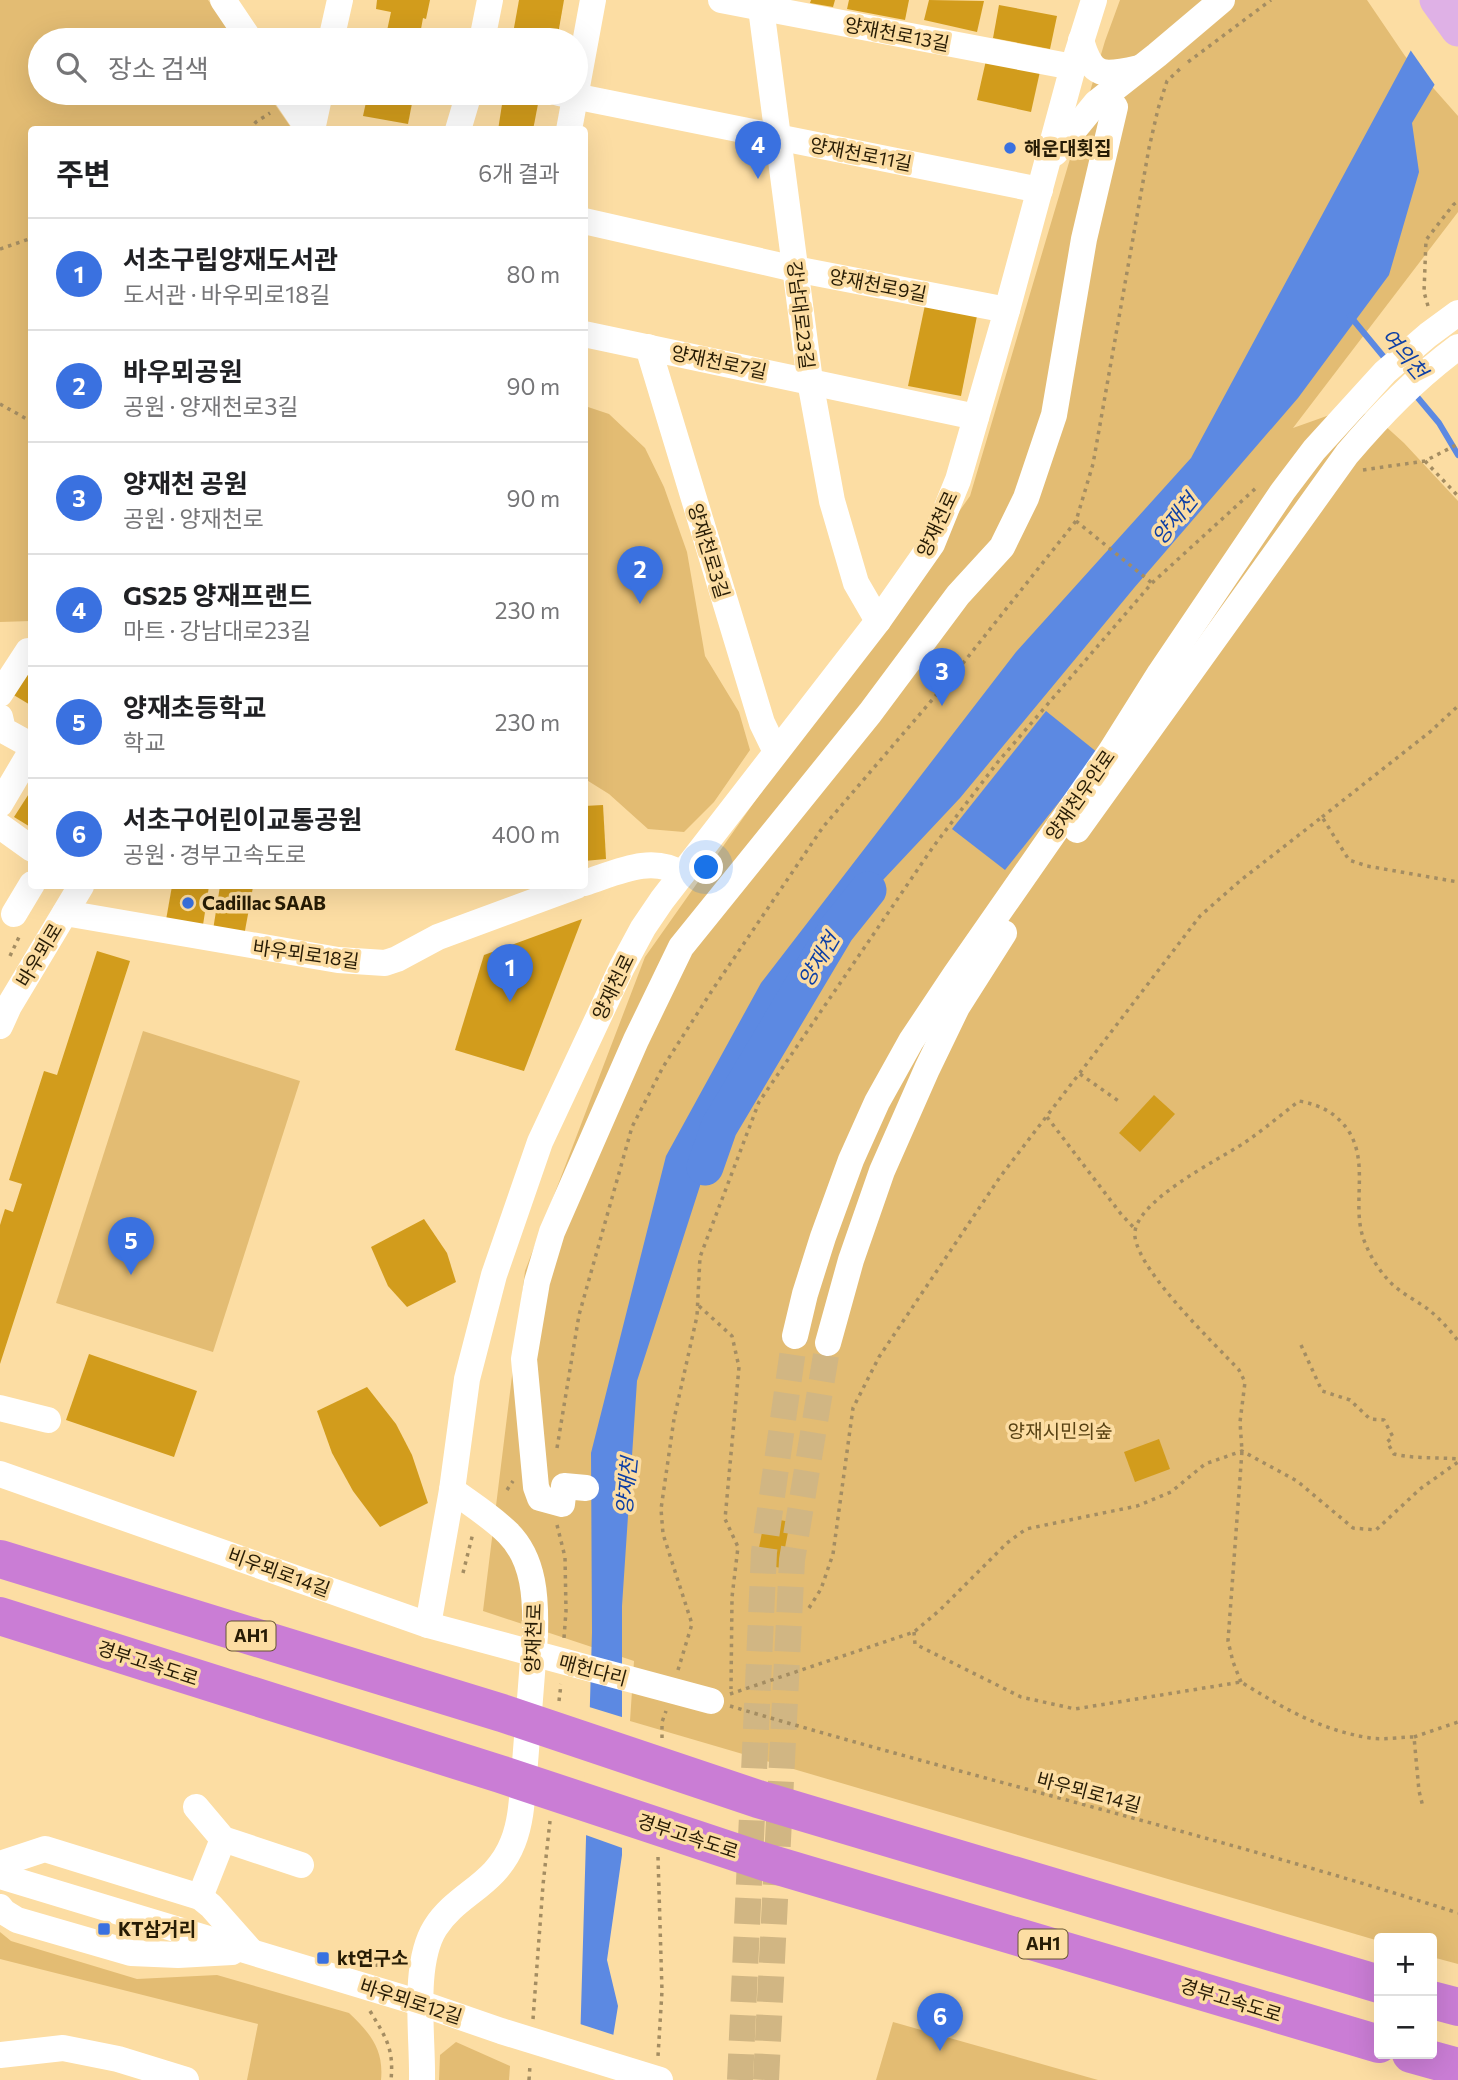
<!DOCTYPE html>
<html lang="ko">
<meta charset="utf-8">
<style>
:root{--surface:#fff;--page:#f2f2f2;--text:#202124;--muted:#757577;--line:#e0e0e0;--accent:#3a71e0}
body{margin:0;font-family:Commissioner,"Noto Sans KR",sans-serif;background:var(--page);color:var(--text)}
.controls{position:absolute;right:21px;bottom:21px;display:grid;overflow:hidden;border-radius:7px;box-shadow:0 7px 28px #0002}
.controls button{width:63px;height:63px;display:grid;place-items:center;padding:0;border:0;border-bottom:2px solid var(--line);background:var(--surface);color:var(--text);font:35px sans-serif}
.you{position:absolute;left:707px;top:868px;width:24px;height:24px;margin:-18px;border:5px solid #fff;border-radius:50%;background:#1a73e8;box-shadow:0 0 0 10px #1a73e833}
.badge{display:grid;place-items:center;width:46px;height:46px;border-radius:50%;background:var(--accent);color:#fff;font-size:23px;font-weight:700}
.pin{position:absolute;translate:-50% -58px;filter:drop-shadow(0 2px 4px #0008)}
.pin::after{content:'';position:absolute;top:37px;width:24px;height:21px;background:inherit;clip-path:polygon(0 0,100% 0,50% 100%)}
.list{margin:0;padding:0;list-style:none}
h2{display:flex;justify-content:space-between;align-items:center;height:91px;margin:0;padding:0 28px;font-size:30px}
h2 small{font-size:23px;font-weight:400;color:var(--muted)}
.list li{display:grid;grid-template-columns:46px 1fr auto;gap:21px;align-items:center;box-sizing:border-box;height:112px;padding:0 28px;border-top:2px solid var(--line)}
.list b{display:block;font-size:26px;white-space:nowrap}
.list p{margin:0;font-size:23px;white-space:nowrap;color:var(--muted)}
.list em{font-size:23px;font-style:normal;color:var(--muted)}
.icon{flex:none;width:38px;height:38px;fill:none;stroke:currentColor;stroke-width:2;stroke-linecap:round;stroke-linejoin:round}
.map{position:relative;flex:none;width:1458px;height:2080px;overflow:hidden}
.search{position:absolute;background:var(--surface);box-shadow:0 7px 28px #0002;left:28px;top:28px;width:560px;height:77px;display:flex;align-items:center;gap:18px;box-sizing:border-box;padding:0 24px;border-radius:38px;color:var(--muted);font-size:26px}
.panel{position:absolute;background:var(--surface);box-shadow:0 7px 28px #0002;left:28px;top:126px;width:560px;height:763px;border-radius:7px}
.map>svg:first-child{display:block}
.green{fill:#e3bc73}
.water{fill:#5c89e2}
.pier{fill:#fcdda3}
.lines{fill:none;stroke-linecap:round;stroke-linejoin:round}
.stream{stroke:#5c89e2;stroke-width:6}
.river{stroke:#5c89e2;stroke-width:37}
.building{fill:#d29c1c}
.minor-tunnel{stroke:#d1b683;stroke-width:26;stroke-dasharray:26 13;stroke-linecap:butt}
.path{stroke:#a48d62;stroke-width:3.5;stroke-dasharray:3.5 5;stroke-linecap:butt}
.minor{stroke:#fff;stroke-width:26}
.major{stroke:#dfb1e6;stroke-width:35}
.highway{stroke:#ca7dd5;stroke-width:38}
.poi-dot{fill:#3a71e0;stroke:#fcdda3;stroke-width:2.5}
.labels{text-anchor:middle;stroke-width:7;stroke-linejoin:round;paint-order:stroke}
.shield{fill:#fcdda3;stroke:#675634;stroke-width:2}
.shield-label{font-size:18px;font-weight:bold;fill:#271c05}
.street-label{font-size:19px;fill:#271c05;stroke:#fcdda3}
.poi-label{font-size:19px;font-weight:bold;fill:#271c05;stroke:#fcdda3;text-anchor:start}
.park-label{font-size:19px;fill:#584213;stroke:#fcdda3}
.water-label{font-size:21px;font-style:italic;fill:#0e3fa5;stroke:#fcdda3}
</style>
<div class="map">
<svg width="1458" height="2080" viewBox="0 0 1458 2080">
<rect width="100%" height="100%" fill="#fcdda3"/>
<g class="green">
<polygon points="0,0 208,0 238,40 40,40 40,93 267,93 292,129 32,130 31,621 0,622"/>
<polygon points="1120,0 1367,0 1405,56 1458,116 1458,212 1293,428 1338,412 1372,414 1404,443 1458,501 1458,1964 1432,1957 1432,1938 1379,1938 1379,1941 630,1721 634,1661 483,1611 525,1271 645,957 970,496 1105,41"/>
<polygon points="585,406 609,414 645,448 664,487 687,552 705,656 739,712 750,750 714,802 684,832 648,829 609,794 585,779"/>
<polygon points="143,1031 300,1081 213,1352 56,1303"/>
<path d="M0,1932L11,1941L137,1979L217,1975L349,2013C370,2033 384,2049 381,2080H247L258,2024L0,1959Z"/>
<polygon points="893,2022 1098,2080 876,2080"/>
<polygon points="456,2042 510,2066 509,2080 439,2080 440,2055"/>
</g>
<g class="water">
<polygon points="1438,0 1458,45 1412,123 1419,172 1389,275 1298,398 1134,588 960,798 836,930 719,1127 637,1381 622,1606 622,1855 607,1960 618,2006 606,2080 579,2080 592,1632 591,1453 666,1156 761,983 1016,652 1191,458"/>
<polygon points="1046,711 1098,753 1005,870 952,829"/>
</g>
<g class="pier">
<polygon points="1434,0 1458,0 1458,52 1437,88 1409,48"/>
<polygon points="586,1706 625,1718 625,1849 583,1834"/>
<polygon points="577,2023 617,2036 609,2080 575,2080"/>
</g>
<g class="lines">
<g class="stream">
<polyline points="1350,316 1388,362"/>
<polyline points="1413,392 1439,423 1458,455"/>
</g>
<polyline class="river" points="705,1167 719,1127 836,930 868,890"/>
</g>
<g class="building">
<polygon points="377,0 430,0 426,19 423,18 419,40 385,40 391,12 376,9"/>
<polygon points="519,0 564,0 557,40 512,39"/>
<polygon points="811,0 835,0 833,7 810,3"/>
<polygon points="849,0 909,0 905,20 847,9"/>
<polygon points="929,0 984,1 977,32 924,20"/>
<polygon points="999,5 1057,16 1050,49 993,38"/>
<polygon points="987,56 1041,67 1031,112 977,100"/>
<polygon points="368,93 414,93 408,124 363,116"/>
<polygon points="503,98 538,104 533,130 498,130"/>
<polygon points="925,305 977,316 961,396 908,386"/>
<polygon points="32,663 32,706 12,694"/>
<polygon points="32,789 32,828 14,817"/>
<polygon points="603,805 606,859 584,861 584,806"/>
<polygon points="172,886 209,886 203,925 166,920"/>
<polygon points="220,886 253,887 244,936 213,930"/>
<polygon points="582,919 524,1071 455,1050 484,955"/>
<polygon points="97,951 130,961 0,1364 0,1225 5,1209 13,1212 22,1184 9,1180 44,1071 57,1075"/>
<polygon points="1154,1095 1175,1114 1140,1152 1119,1133"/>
<polygon points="424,1219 447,1253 456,1282 407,1307 388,1286 371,1247"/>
<polygon points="89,1354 197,1391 174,1457 66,1420"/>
<polygon points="367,1387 396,1424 412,1455 428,1503 380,1527 353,1491 332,1453 317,1411"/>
<polygon points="1159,1439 1170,1469 1135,1482 1124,1452"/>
<polygon points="765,1517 790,1522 781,1568 756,1563"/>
</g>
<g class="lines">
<g class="minor-tunnel">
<polyline points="740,2080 764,1552 795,1336"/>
<polyline points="766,2080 792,1560 828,1343"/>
</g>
<g class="path">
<polyline points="1188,62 1271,0"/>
<polyline points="249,130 256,122 270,113"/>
<polyline points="0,249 32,238"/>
<polyline points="1428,306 1424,292 1426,240 1453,205 1458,201"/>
<polyline points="0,404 32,422"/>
<polyline points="1425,461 1458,496"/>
<polyline points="1363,470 1425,461 1458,444"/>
<polyline points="1076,521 1152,583"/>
<polyline points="1322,817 1431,731 1458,706"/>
<polyline points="10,956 19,937"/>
<polyline points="1080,1074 1120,1102"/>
<polyline points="1047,1117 1121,1214 1135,1229"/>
<polyline points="699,1306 732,1336 739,1367 725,1519 738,1547 732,1597 731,1689"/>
<path d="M1301,1345L1322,1391L1350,1400L1370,1419L1384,1420L1393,1437L1387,1442L1394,1454C1415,1459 1436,1457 1458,1459"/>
<polyline points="557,1448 579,1315 632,1127 663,1067 713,989 823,827 956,672 1076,521 1093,464 1149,148 1158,109 1167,81 1182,67"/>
<polyline points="507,1490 513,1481"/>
<polyline points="557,1525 565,1557 566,1611 564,1638"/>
<polyline points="463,1573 473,1533"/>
<polyline points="809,1608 821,1589 833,1554 853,1408 879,1357 1000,1177 1200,916 1241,880 1322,817 1349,860 1367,866 1458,882"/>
<path d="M914,1632L915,1644L1021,1697L1075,1709L1241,1682C1283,1708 1320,1730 1370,1738C1384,1740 1400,1737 1414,1737L1419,1791L1423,1807"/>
<polyline points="678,1670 692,1624 663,1534 661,1509 674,1419 697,1316 700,1257 759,1102 933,847 997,763 1152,583 1256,488"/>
<path d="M1241,1682L1233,1662L1228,1641L1242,1451L1240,1422L1245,1382L1239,1370C1213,1342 1140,1273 1135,1237C1130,1203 1220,1159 1244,1143C1263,1130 1281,1115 1299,1101C1320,1105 1335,1112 1348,1130C1371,1165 1349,1209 1366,1245C1371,1258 1380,1271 1389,1281C1400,1293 1416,1300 1429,1310C1439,1318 1450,1330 1458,1341"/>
<polyline points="730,1694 914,1632 940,1610 1007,1543 1026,1529 1137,1506 1171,1492 1205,1464 1242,1451 1297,1481 1353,1528 1376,1530 1420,1489 1458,1462"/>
<polyline points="559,1701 561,1684"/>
<path d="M730,1706C972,1778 1218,1836 1458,1913"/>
<polyline points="1414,1737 1458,1722"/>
<polyline points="662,1738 662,1722 666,1711"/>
<polyline points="658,1857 662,1991 658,2056"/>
<polyline points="377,1967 377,1965 388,1960 394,1954 402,1956"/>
<path d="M370,2011C386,2038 394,2048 391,2080"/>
<polyline points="533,2019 543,1885 550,1821"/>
<polyline points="529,2080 530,2065"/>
</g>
<g class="minor">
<polyline points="223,0 250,40"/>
<polyline points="721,0 1073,67"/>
<polyline points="761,0 761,8 810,381 832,501 856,583 878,621"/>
<polyline points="331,40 340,0"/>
<polyline points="482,40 490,0"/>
<path d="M1081,40C1092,79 1104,76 1139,68"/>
<polyline points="284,93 309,130"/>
<polyline points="559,93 1040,190"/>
<polyline points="312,130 320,93"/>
<polyline points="458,130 469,93"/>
<polyline points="569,130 593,0"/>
<polyline points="1055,153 1096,103 1157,55 1222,0"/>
<polyline points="584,221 795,269 1007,310"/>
<polyline points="584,334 976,417"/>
<polyline points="648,347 762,723 776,752"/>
<polyline points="0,694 28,651 32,653"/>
<polyline points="0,717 3,730 32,746"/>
<polyline points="0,804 32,750"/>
<polyline points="0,826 32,849"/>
<path d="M1077,830L1347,454C1382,413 1415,379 1458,347"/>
<path d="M584,883C616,873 651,854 682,874"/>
<polyline points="65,913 338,960 385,963 397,959 438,937 576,886"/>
<polyline points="14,914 32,884"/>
<polyline points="0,1026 9,1006 81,886"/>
<polyline points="795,1336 805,1294 823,1237 851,1160 877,1102 911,1041 955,975 1111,751 1160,673 1283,491 1314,450 1385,372 1428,335 1458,313"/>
<polyline points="828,1343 851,1260 882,1171 927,1069 957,1007 1004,933"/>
<polyline points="0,1408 48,1420"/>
<polyline points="0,1474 428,1625 452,1490 467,1379 494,1275 540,1142 622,967 643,928 662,900 878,621 932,544 958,480 1007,310 1073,67 1094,0"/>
<polyline points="586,1488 564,1486 562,1504 540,1498 536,1487 524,1359 537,1282 552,1232 636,1040 681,947 870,713 958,595 1002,547 1026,498 1054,415 1084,239 1115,107"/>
<polyline points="428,1625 711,1701"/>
<polyline points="196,1807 223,1839 301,1865"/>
<polyline points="0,1864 45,1849 200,1897 211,1906 250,1950"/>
<polyline points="0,1876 420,2003 501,2031 660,2080"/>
<polyline points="200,1897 223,1839"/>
<polyline points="0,1907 4,1912 17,1920 131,1953 178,1955 232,1952"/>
<polyline points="0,2055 63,2048 118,2059 186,2080"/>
<path d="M422,2080C423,2036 412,1965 435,1928C457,1893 496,1886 513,1842C523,1817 522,1789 525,1763C528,1720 532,1678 535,1635C536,1600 535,1560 508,1533C492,1517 471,1504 452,1490"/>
</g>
<polyline class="major" points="1437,0 1458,29"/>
<g class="highway">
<polyline points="0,1559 502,1713 758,1799 1379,1984"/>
<polyline points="0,1616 500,1774 765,1862 1379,2044"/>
<polyline points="1432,2000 1458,2007"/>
<polyline points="1411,2054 1458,2067"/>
</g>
</g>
<g class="poi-dot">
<circle cx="1010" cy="148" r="7"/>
<circle cx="188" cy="903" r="7"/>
<rect x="97" y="1922" width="14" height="14" rx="3.5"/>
<rect x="316" y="1951" width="14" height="14" rx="3.5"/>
</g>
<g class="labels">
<g class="shield">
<rect x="226.5" y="1621.5" width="49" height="29" rx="5"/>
<rect x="1018.5" y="1929.5" width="49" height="29" rx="5"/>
</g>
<g class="shield-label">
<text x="251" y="1642">AH1</text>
<text x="1043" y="1950">AH1</text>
</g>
<g class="street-label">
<text transform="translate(897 34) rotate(11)" y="7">양재천로13길</text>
<text transform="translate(861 154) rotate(11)" y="7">양재천로11길</text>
<text transform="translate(878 285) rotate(11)" y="7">양재천로9길</text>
<text transform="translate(801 315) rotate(83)" y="7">강남대로23길</text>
<text transform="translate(719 362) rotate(12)" y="7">양재천로7길</text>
<text transform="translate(937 524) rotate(-65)" y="7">양재천로</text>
<text transform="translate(709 551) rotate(73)" y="7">양재천로3길</text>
<text transform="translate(1080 795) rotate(-55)" y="7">양재천우안로</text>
<text transform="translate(306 954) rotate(8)" y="7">바우뫼로18길</text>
<text transform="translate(39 955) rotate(-59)" y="7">바우뫼로</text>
<text transform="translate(613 987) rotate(-64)" y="7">양재천로</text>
<text transform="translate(279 1572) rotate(20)" y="7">비우뫼로14길</text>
<text transform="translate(533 1638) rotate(-88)" y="7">양재천로</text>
<text transform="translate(148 1663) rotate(18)" y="7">경부고속도로</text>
<text transform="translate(593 1670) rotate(15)" y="7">매헌다리</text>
<text transform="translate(1089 1792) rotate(15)" y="7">바우뫼로14길</text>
<text transform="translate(688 1836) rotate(18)" y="7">경부고속도로</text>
<text transform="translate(1231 2000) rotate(17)" y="7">경부고속도로</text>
<text transform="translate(411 2001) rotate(18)" y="7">바우뫼로12길</text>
</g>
<g class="poi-label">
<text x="1024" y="155">해운대횟집</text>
<text x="202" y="910">Cadillac SAAB</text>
<text x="118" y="1936">KT삼거리</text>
<text x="337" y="1965">kt연구소</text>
</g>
<g class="park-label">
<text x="1060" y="1438">양재시민의숲</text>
</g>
<g class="water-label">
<text transform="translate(1404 354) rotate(50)" y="7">여의천</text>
<text transform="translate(1175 519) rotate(-51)" y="7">양재천</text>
<text transform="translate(819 960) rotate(-59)" y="7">양재천</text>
<text transform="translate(627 1486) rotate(-84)" y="7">양재천</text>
</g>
</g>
</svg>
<div class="controls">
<button>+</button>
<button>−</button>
</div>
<div class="you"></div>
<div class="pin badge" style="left:510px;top:1002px">1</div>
<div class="pin badge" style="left:640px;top:604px">2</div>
<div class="pin badge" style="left:942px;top:706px">3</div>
<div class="pin badge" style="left:758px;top:179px">4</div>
<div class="pin badge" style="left:131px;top:1275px">5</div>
<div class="pin badge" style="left:940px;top:2051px">6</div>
<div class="search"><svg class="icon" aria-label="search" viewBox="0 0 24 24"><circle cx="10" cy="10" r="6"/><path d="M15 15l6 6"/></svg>장소 검색</div>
<section class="panel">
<h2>주변<small>6개 결과</small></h2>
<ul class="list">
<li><span class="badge">1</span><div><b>서초구립양재도서관</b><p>도서관 · 바우뫼로18길</p></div><em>80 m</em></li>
<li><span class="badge">2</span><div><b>바우뫼공원</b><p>공원 · 양재천로3길</p></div><em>90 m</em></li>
<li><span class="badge">3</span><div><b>양재천 공원</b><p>공원 · 양재천로</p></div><em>90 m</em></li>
<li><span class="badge">4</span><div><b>GS25 양재프랜드</b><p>마트 · 강남대로23길</p></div><em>230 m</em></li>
<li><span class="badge">5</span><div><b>양재초등학교</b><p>학교</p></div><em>230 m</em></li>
<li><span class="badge">6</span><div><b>서초구어린이교통공원</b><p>공원 · 경부고속도로</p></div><em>400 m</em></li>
</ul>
</section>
</div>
